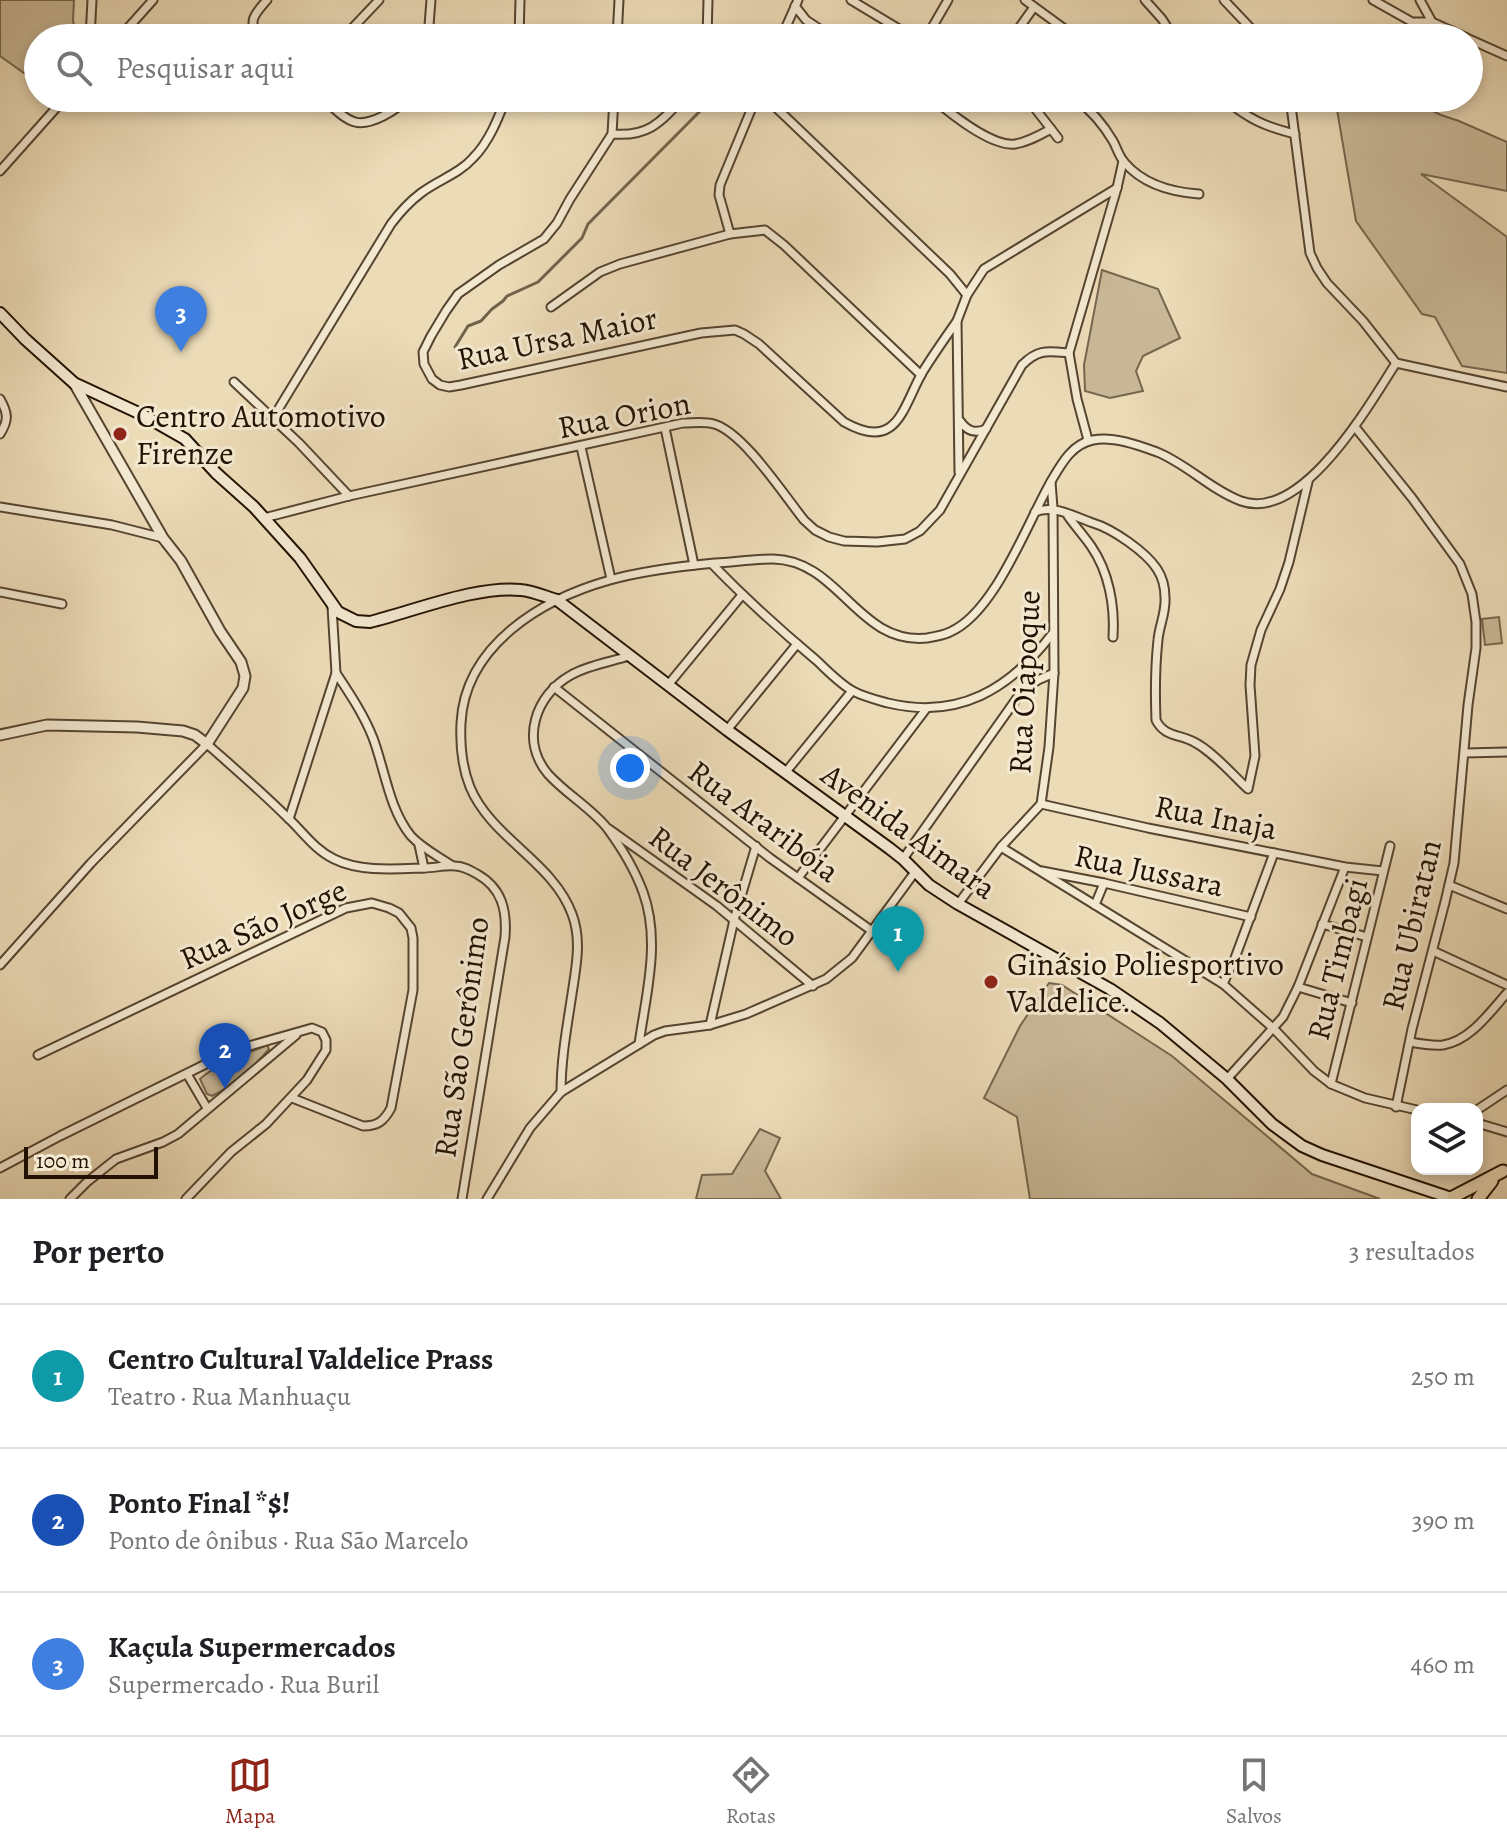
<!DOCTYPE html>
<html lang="pt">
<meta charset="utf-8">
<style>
:root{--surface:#fff;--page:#f6f6f6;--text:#202124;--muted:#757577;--line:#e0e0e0;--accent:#8f2418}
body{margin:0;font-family:Alegreya,serif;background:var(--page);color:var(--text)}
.controls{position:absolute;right:24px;bottom:24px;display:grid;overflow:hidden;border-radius:16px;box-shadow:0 4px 12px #0003}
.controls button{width:72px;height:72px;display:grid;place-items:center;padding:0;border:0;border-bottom:2px solid var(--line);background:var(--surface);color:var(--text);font:40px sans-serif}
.scale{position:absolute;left:24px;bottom:20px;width:134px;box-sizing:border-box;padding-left:8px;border:4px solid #231203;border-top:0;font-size:22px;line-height:28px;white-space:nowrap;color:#231203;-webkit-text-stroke:6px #f3e8d0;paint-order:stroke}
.you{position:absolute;left:630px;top:768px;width:28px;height:28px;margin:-20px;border:6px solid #fff;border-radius:50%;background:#1a73e8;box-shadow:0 0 0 12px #1a73e833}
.badge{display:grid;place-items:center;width:52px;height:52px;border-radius:50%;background:var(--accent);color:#fff;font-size:26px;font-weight:700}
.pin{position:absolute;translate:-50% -66px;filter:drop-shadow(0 2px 4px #0008)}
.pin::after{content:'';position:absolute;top:42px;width:28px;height:24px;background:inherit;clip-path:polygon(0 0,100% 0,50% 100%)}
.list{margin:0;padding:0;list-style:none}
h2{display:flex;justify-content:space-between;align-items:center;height:104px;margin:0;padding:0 32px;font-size:34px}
h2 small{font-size:26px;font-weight:400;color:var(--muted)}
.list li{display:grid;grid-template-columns:52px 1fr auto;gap:24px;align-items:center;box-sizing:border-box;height:144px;padding:0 32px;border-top:2px solid var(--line)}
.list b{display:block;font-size:30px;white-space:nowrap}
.list p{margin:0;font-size:26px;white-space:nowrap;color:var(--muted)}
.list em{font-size:26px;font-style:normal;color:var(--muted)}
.icon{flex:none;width:44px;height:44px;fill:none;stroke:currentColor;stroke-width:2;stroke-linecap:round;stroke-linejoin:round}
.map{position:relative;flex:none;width:1507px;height:1199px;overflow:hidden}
.search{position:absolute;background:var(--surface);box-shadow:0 4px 12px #0003;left:24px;right:24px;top:24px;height:88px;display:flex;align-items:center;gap:20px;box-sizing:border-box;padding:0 28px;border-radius:44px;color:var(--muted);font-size:30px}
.sheet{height:536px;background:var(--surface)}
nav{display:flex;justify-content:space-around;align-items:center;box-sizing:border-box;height:112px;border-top:2px solid var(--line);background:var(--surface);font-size:22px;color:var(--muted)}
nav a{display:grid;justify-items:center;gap:4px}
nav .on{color:var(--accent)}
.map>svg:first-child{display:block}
.green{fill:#cab998;stroke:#76664e;stroke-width:2}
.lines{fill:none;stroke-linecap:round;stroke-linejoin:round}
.stream{stroke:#73624a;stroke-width:3}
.minor-casing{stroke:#554430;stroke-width:11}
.tertiary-casing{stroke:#554430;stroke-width:13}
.secondary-casing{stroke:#231203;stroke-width:14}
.primary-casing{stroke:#231203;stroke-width:15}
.minor{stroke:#f3e8d0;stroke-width:7}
.tertiary{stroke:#f3e8d0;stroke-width:9}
.secondary{stroke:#f3e8d0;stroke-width:10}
.primary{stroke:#ecdbb7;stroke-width:11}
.poi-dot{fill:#8f2418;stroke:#f3e8d0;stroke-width:3}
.labels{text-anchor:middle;stroke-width:6;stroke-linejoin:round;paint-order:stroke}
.street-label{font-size:32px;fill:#231203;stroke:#f3e8d0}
.poi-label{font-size:32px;fill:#231203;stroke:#f3e8d0;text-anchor:start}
</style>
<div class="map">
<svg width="1507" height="1199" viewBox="0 0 1507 1199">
<rect width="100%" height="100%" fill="#ecdbb7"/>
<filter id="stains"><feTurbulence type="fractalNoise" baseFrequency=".0025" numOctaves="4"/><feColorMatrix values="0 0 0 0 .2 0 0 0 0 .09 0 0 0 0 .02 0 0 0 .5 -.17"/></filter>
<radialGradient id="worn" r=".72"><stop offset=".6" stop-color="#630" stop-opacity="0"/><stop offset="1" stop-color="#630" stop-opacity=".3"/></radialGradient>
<g class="green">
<polygon points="0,0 74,0 73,21 77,38 38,38 38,83 0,56"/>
<polygon points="1335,98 1406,98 1441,115 1459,121 1507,142 1507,191 1421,174 1507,237 1507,373 1462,366 1435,317 1422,314 1356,221"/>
<polygon points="1102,270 1158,289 1180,338 1143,356 1136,371 1143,391 1110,398 1085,391 1084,365"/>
<polygon points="1499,617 1502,643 1485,645 1482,619"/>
<polygon points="1049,983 1062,985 1172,1056 1312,1174 1380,1199 1030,1199 1017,1117 984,1098 1020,1026"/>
<path d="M267,1045L269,1049C253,1068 234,1085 212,1096L207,1094L200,1079C218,1063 245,1055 267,1045Z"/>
<polygon points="760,1129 780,1138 765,1171 781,1199 696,1199 702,1175 732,1174"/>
</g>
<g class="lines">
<polyline class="stream" points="455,347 468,326 481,321 492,309 503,301 507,296 538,282 582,238 588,224 713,98"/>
<defs>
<g id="minor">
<polyline points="851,0 914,38"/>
<polyline points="1025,0 1077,38"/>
<polyline points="1145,0 1162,19 1174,38"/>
<polyline points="1224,0 1260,38"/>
<polyline points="1373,0 1412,22 1432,22 1467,38"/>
<polyline points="1420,0 1432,22"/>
<polyline points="795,6 806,20 833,38"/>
<polyline points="90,38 92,0"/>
<polyline points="119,38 153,0"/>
<path d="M257,38C248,19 255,14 267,0"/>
<polyline points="343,38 379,0"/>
<polyline points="428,38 431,0"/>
<polyline points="519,38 520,0"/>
<polyline points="617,38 619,0"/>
<polyline points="707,38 708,0"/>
<polyline points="781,38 798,0"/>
<polyline points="926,38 948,0"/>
<polyline points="1012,38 1034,7"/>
<polyline points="1469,39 1507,56"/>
<path d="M323,98C332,106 343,119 355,122C370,126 398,110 407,98"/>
<path d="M614,98L612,134L570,199L557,223L544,239L499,265L458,294L446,311L431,336L423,352L424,364L432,379L440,385L449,387L461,385L701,333L735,330L744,334L759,344L844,422C897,452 902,409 922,373C933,355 945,338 957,321"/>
<polyline points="766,98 950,274 967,295"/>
<path d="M932,98C950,113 991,147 1015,144C1028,142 1040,135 1051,129"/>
<polyline points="1027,98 1058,138"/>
<path d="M1075,98C1091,110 1103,124 1113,141C1117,148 1119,157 1125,163C1144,185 1171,192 1199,194"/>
<path d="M1223,98C1249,119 1263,126 1295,134"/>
<polyline points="1290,98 1310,253 1317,268 1327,283 1363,321 1396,363 1507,387"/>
<path d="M612,134C648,137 660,123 683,98"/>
<polyline points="0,171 65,98"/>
<polyline points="730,234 719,195 720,185 756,98"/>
<polyline points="551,307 600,272 620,264 730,234 765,230 784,245 921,375"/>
<polyline points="234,382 299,443 349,496"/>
<path d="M0,399C8,413 9,420 0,434"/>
<path d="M273,418L391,224C400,212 409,202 421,193C438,180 459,174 473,158C489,142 498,119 506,98"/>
<path d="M960,421C967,431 975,434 986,429"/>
<polyline points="1355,427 1412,498 1460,564 1472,594 1476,622 1476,648 1468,705 1454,863 1445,902 1412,1029 1396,1107"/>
<polyline points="665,428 694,565"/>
<polyline points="1088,440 1077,399 1069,353 1117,188 1123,161"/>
<polyline points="581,447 611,579"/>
<polyline points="959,472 957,321 967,295 984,269 1117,188"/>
<polyline points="0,507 112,525 163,538"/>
<path d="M1035,512C1054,504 1075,517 1093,523C1113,529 1146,552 1157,569C1163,578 1165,588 1165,598C1166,613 1159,626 1158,640C1155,667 1155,694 1156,720C1164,737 1180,734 1194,742C1212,751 1233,775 1248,789L1255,756L1250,685L1251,665L1261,630L1280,589L1289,562L1308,482"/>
<path d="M1068,516C1075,526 1084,536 1091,546C1109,572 1115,606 1113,637"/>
<path d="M264,518L349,496L683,423C693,423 704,421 714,424C743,432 784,495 804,520L815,530L829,537L844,541L877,542L905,539L920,531L940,510L1022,365C1038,349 1047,351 1069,353"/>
<path d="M712,564C745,598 779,629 816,660C827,670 840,684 853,691C864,697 877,700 888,703C959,720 1010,689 1052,634"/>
<polyline points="0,592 62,604"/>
<path d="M629,656C610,662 588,665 571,675C535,695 520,741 548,774C566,794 591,808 607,828C621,847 635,870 643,892C661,941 646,994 639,1044"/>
<path d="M336,673C350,694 364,715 373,738C385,770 389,809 411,836C422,848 438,856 451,865"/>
<polyline points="668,685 742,595"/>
<polyline points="554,687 770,858 872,931"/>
<polyline points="727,730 797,644"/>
<polyline points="1465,753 1507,752"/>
<polyline points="785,773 852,691"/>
<polyline points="1041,804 1148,828 1345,867 1383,871"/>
<polyline points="289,819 336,673 332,607"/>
<polyline points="609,829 717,906 813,986"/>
<polyline points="419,845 424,868"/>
<polyline points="1001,847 1223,984 1274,1029 1314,1071 1331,1084 1365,1098 1417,1110"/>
<polyline points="903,859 1022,691 1038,680 1054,673"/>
<polyline points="1042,871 1104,883 1251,917"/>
<polyline points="798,878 926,709"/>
<polyline points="1449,885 1507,909"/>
<polyline points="958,904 1001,847 1041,804 1049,747 1054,673 1053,508 1051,482"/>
<polyline points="1095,905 1104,883"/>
<polyline points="1322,924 1367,937"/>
<polyline points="1433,951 1507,985"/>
<path d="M0,965L91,863L207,744C234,768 262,792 288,818C303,832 315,850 334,859C360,872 395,869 424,868C434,868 445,865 455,866C463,866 470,870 477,874C502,888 507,910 505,937L462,1199"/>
<polyline points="1223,984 1235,958 1274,853"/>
<polyline points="1298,987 1352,1003"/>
<polyline points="710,1025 734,920 756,846"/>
<path d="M1410,1042C1421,1044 1432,1046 1443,1045C1470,1041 1490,1012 1507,993"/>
<path d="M38,1055L346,908L372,903L389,908L399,913L411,928L413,938V990L391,1108C384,1121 378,1126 363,1126L292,1098"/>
<polyline points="187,1074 207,1108"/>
<polyline points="1227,1079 1283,1017 1298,987 1345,867"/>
<polyline points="1331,1084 1390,846"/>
<path d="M561,1092C561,1059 567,1027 572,994C576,967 582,940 572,914C553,862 491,838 470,787C462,767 460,744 461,723C465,645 542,599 610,580C641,571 684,566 715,563C734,562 754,559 773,559C840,560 857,645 927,638C933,637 944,635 950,632C996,612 1028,520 1053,478C1063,461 1073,444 1093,440C1113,436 1138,445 1157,452C1187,464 1211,490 1241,501C1302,523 1369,405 1396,363"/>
<polyline points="1477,1110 1507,1090"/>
<polyline points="1477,1123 1507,1132"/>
<polyline points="0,1168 60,1136 220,1057 235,1050 312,1028 322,1032 326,1040 326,1050 307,1080 266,1124 231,1152 186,1199"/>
<polyline points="70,1199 87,1182 116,1159 163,1142 178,1134 296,1035"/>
<polyline points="487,1199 530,1128 561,1092 654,1035 665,1031 710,1025 746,1014 826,979 852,958 915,872"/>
</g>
<polyline id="tertiary" points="0,735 47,725 137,727 183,731 195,735 207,744 243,688 245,676 241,662 220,631 181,561 163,538 74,383"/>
<path id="secondary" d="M0,313L25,339L74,383L143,415L185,439L216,473L254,507L300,558L338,612L356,621L370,622C414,611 478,585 521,590C533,591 546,597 557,600L727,730L889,848L903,859L929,885L958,904L1110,989L1160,1023L1227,1079L1272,1124L1302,1146L1322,1155L1448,1197"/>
<g id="primary">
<polyline points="1453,1197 1503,1171"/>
<polyline points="1478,1199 1492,1181"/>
</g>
</defs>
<use href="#minor" class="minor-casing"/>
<use href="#tertiary" class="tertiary-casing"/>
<use href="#secondary" class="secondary-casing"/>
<use href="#primary" class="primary-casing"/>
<use href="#minor" class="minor"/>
<use href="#tertiary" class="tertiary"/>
<use href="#secondary" class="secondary"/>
<use href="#primary" class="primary"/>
</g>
<g class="poi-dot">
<circle cx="120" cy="434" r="8"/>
<circle cx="991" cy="982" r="8"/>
</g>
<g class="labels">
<g class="street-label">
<text transform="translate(557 338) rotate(-12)" y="11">Rua Ursa Maior</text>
<text transform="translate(624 415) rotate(-11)" y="11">Rua Orion</text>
<text transform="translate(1024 682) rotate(-87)" y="11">Rua Oiapoque</text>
<text transform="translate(1216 817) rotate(11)" y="11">Rua Inaja</text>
<text transform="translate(764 821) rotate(37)" y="11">Rua Araribóia</text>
<text transform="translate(909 831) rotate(36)" y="11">Avenida Aimara</text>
<text transform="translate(1149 870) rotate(12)" y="11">Rua Jussara</text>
<text transform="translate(724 886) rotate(37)" y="11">Rua Jerônimo</text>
<text transform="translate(263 924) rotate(-24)" y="11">Rua São Jorge</text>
<text transform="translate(1411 925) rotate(-77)" y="11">Rua Ubiratan</text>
<text transform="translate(1337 959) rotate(-76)" y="11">Rua Timbagi</text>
<text transform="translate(461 1037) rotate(-82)" y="11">Rua São Gerônimo</text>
</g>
<g class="poi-label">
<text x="136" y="427">Centro Automotivo<tspan x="136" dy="37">Firenze</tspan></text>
<text x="1007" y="975">Ginásio Poliesportivo<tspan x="1007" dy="37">Valdelice.</tspan></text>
</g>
</g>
<rect width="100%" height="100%" filter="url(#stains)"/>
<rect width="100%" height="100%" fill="url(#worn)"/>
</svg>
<div class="controls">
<button><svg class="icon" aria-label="layers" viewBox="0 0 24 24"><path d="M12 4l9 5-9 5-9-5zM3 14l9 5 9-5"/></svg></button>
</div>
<div class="scale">100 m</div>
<div class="you"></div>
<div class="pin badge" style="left:898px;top:972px;background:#0f9aa8">1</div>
<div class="pin badge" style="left:225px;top:1089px;background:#1a4fb4">2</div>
<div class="pin badge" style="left:181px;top:352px;background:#3f7fe0">3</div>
<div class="search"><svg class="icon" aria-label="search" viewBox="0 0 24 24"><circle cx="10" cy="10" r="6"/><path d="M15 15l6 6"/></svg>Pesquisar aqui</div>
</div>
<section class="sheet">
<h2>Por perto<small>3 resultados</small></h2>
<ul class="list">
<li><span class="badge" style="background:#0f9aa8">1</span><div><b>Centro Cultural Valdelice Prass</b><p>Teatro · Rua Manhuaçu</p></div><em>250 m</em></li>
<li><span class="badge" style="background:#1a4fb4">2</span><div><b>Ponto Final *$!</b><p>Ponto de ônibus · Rua São Marcelo</p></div><em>390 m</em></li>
<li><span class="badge" style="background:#3f7fe0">3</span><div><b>Kaçula Supermercados</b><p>Supermercado · Rua Buril</p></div><em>460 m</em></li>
</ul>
</section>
<nav>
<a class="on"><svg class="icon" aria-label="map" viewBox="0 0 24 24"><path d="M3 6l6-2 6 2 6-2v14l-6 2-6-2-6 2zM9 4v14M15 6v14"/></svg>Mapa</a>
<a><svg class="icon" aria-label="directions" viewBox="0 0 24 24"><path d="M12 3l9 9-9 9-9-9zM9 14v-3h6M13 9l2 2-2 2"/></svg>Rotas</a>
<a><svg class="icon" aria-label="saved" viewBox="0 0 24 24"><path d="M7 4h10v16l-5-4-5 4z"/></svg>Salvos</a>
</nav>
